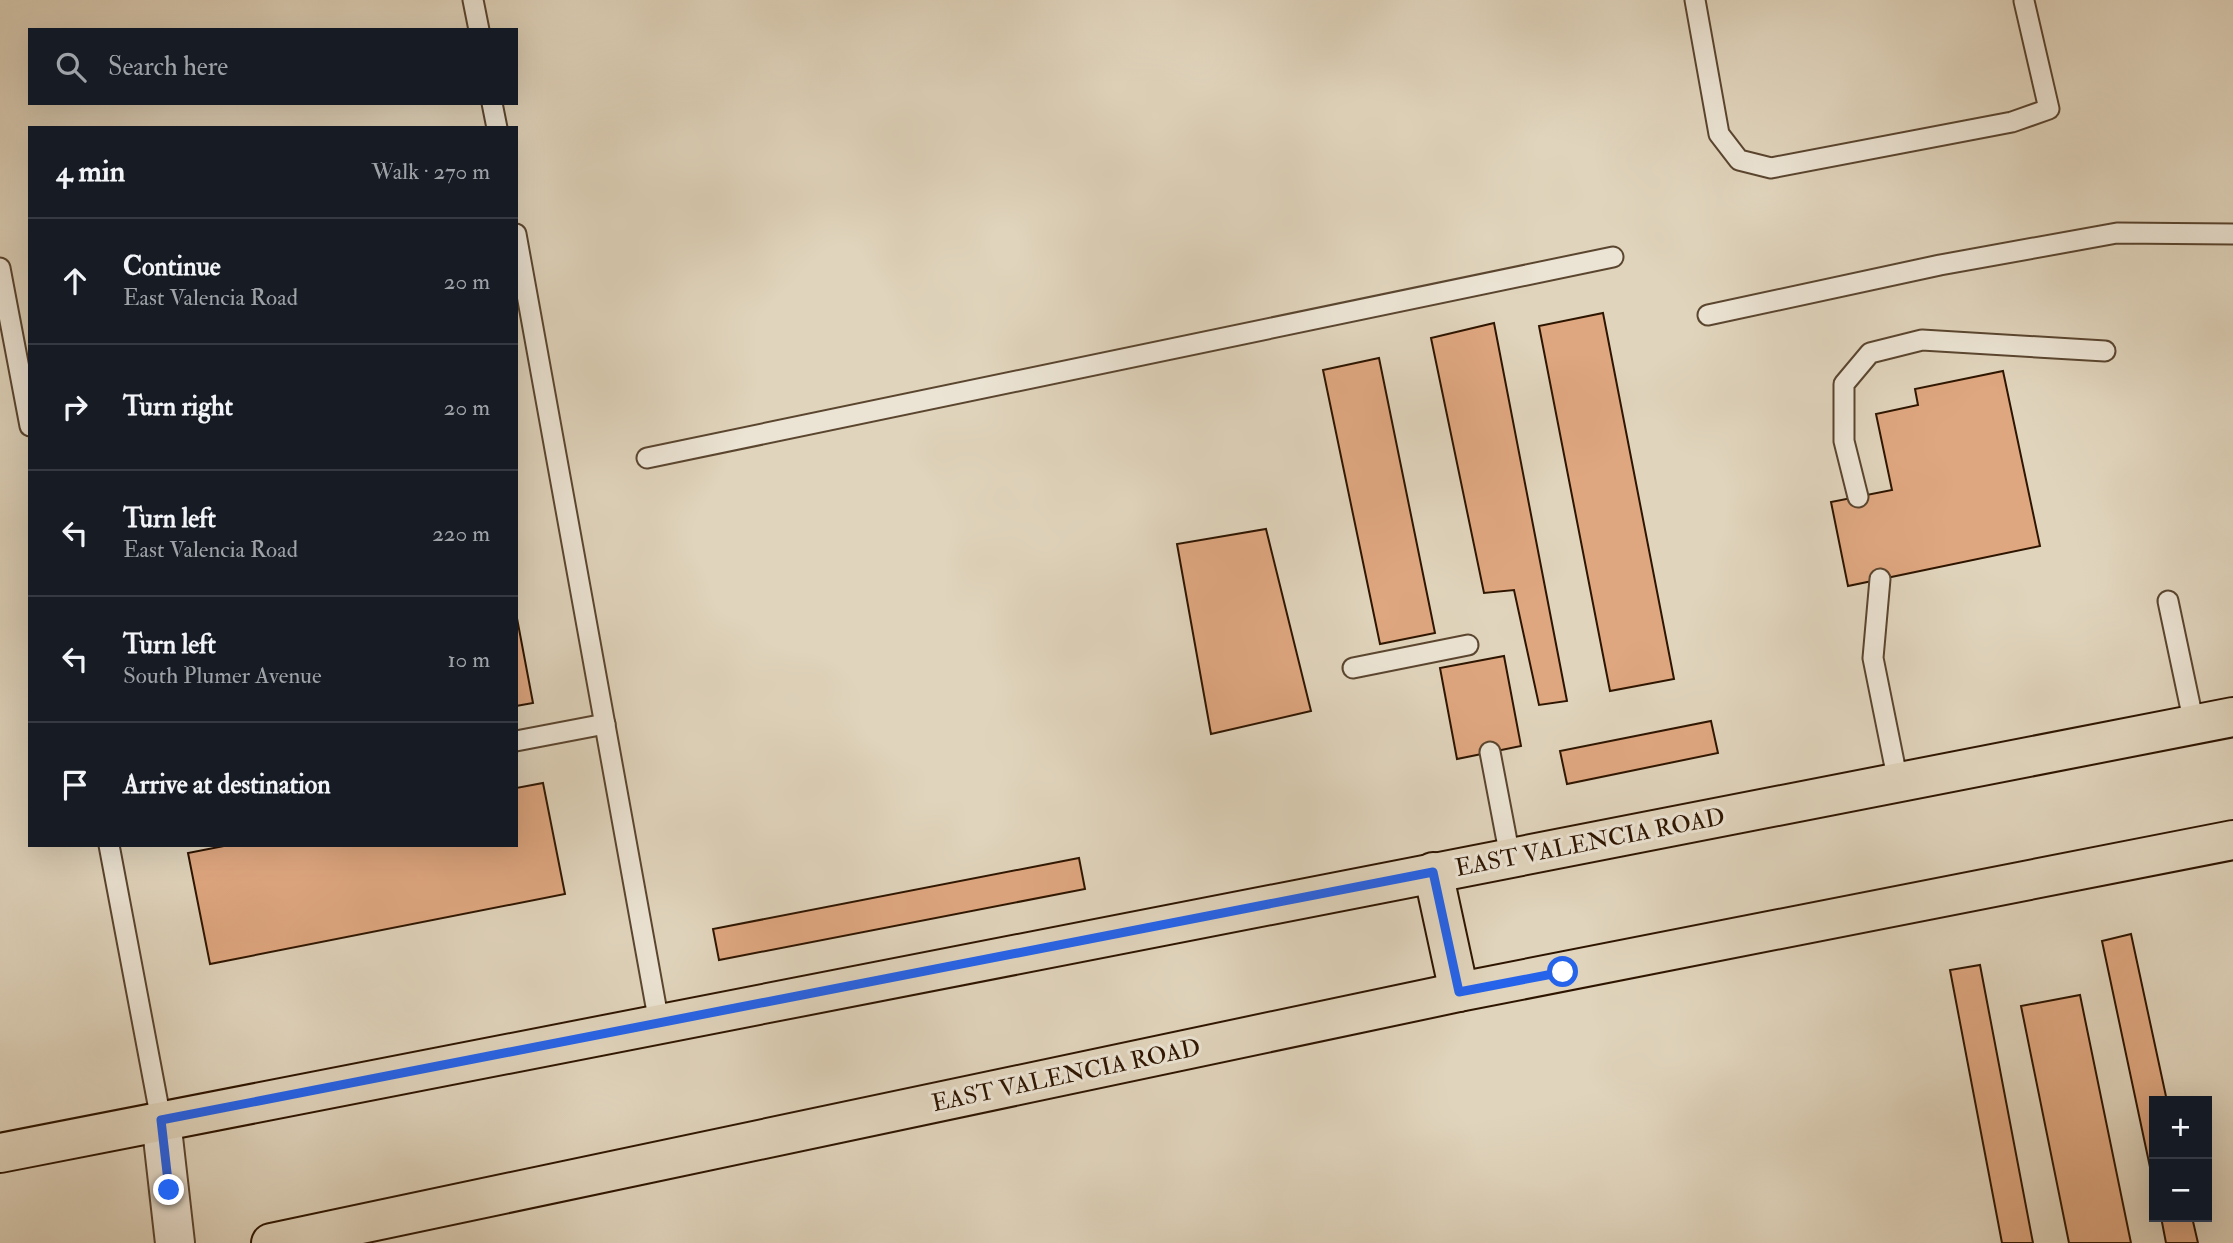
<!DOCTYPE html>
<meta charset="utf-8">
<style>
:root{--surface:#171b24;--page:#242831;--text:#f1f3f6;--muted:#9ea1a6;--line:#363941}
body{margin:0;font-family:"IM FELL Double Pica",serif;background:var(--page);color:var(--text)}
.controls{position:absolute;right:21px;bottom:21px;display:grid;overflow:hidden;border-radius:0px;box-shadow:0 7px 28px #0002}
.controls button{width:63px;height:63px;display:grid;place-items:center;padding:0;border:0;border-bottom:2px solid var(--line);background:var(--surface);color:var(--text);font:35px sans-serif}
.stop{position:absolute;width:21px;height:21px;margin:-16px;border:5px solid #2563eb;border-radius:50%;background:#fff}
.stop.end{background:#2563eb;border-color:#fff;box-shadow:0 2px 7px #0008}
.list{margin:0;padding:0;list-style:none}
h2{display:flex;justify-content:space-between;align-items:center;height:91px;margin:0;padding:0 28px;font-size:30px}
h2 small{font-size:23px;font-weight:400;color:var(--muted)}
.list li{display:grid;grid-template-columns:46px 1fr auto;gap:21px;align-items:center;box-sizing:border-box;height:126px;padding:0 28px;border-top:2px solid var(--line)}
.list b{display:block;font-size:26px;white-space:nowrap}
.list p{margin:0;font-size:23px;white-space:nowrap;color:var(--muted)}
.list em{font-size:23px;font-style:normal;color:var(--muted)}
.icon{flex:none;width:38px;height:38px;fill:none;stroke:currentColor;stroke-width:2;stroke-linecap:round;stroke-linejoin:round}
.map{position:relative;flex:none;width:2233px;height:1243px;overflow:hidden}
.search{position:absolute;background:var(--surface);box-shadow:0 7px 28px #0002;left:28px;top:28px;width:490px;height:77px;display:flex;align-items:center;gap:18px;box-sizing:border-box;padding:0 24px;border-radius:0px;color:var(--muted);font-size:26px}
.panel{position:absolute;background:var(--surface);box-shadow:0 7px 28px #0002;left:28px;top:126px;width:490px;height:721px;border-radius:0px}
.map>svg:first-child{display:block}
.building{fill:#dfa780;stroke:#2e1500;stroke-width:2}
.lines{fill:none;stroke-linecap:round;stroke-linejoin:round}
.lane-casing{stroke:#5a452f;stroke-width:23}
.street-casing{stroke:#5a452f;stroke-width:42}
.primary-casing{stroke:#2e1500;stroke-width:42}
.lane{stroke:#ebe3d3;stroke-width:19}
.street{stroke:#ebe3d3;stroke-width:38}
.primary{stroke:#e0d4bc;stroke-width:38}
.route{stroke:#2563eb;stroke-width:9}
.labels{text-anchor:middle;stroke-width:6;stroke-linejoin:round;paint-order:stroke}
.street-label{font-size:24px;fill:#2e1500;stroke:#ebe3d3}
</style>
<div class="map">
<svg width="2233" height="1243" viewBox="0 0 2233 1243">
<rect width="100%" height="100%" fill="#e0d4bc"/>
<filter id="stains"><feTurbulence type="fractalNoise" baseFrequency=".00286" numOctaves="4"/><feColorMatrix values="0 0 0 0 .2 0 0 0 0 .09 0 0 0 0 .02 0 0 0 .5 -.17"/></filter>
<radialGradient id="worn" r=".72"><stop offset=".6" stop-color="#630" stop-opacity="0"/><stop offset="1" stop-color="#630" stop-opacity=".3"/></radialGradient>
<g class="building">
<polygon points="1603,313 1674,679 1610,691 1539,326"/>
<polygon points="1494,323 1567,701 1539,705 1514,590 1484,593 1431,338"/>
<polygon points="1379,358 1435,633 1380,644 1323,370"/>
<polygon points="2003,371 2040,546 1848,586 1831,502 1892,490 1876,414 1918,405 1915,389"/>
<polygon points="1266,529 1311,711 1211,734 1177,544"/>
<polygon points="516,613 533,703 516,706"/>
<polygon points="1504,656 1521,746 1457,759 1440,668"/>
<polygon points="1711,721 1718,753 1567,784 1560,751"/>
<polygon points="543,783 565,894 210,964 188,853 229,845 516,845 516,788"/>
<polygon points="1079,858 1085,889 719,960 713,929"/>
<polygon points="2131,934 2167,1101 2154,1101 2154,1186 2102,941"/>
<polygon points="1980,965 2033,1243 2002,1243 1950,970"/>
<polygon points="2080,995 2131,1243 2069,1243 2021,1006"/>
<polygon points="2161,1217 2192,1217 2198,1243 2166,1243"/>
</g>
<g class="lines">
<defs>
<g id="lane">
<polyline points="473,0 479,30"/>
<polyline points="1695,0 1719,134 1739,160 1771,168 2012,122 2049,109 2024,1"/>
<polyline points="492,103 497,128"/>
<polyline points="516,234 659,1023"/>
<polyline points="0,268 30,426"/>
<polyline points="1708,315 1940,265 2117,233 2233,234"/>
<polyline points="647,458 1613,257"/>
<polyline points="1858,497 1844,441 1844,384 1870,353 1922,340 2105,351"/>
<polyline points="1880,579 1873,658 1898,782"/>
<polyline points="2168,601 2194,724"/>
<polyline points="1353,668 1468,645"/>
<polyline points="516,741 605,724"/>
<polyline points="1490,752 1510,857"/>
<polyline points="109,845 161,1120"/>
</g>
<polyline id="street" points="161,1120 175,1243"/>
<g id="primary">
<polyline points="1433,872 1459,992"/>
<polyline points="0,1153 2233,717"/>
<polyline points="271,1243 1459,992 2233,840"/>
</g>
</defs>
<use href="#lane" class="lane-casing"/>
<use href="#street" class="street-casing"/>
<use href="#primary" class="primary-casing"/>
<use href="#lane" class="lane"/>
<use href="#street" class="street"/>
<use href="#primary" class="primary"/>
</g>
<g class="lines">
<polyline class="route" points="169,1190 161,1120 1433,872 1459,992 1563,972"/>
</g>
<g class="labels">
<g class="street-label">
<text transform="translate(1590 842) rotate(-11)" y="8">EAST VALENCIA ROAD</text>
<text transform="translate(1066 1075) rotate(-12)" y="8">EAST VALENCIA ROAD</text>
</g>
</g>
<rect width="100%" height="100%" filter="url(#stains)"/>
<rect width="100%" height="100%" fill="url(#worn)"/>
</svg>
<div class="controls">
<button>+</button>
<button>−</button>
</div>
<div class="stop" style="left:1563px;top:972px"></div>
<div class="stop end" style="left:169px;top:1190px"></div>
<div class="search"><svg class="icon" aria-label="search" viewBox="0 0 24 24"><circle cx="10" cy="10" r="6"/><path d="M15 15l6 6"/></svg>Search here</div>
<section class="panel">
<h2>4 min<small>Walk · 270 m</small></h2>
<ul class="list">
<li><svg class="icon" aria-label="ahead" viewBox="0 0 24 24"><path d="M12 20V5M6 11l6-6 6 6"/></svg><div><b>Continue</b><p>East Valencia Road</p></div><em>20 m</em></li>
<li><svg class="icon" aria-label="right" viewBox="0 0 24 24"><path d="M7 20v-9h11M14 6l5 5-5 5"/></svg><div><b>Turn right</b></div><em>20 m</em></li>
<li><svg class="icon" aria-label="left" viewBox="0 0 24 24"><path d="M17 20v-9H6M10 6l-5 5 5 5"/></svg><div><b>Turn left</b><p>East Valencia Road</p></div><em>220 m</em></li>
<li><svg class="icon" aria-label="left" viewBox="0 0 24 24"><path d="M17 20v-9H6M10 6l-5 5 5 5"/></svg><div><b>Turn left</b><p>South Plumer Avenue</p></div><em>10 m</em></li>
<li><svg class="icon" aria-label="arrive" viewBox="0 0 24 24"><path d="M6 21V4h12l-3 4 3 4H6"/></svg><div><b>Arrive at destination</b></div></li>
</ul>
</section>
</div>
